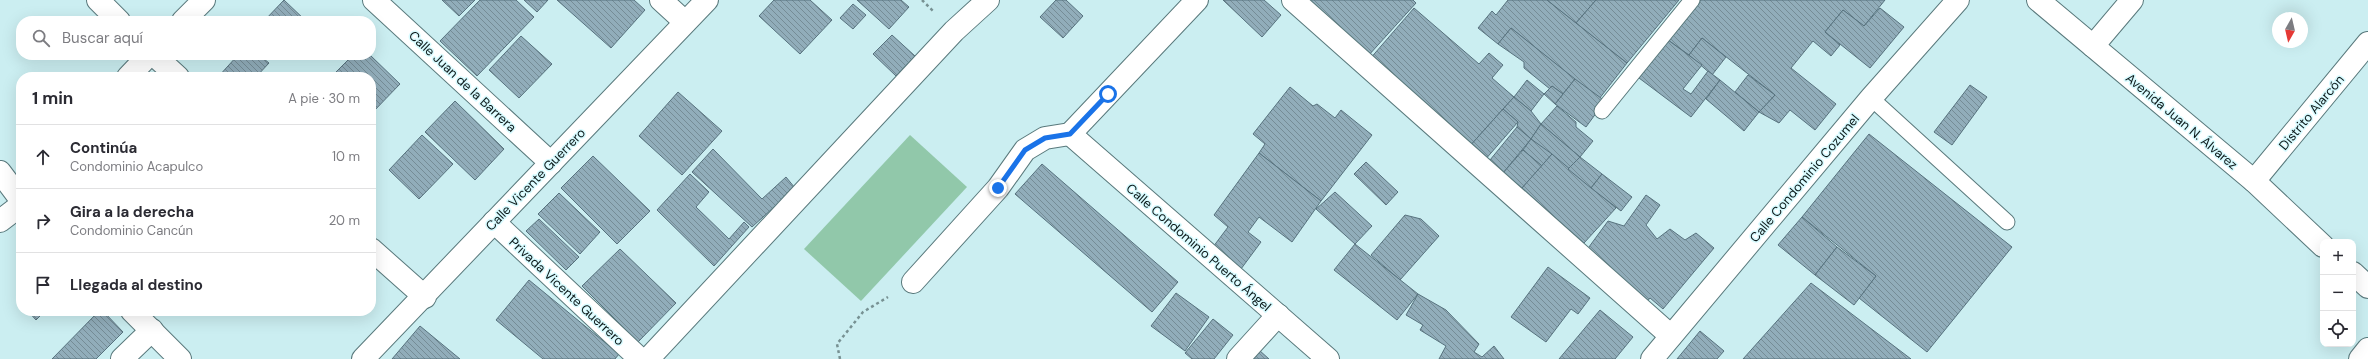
<!DOCTYPE html>
<html lang="es">
<meta charset="utf-8">
<style>
:root{--surface:#fff;--page:#f2f2f3;--text:#2b2b33;--muted:#7c7c81;--line:#e1e1e2}
body{margin:0;font-family:"DM Sans",sans-serif;background:var(--page);color:var(--text)}
.controls{position:absolute;right:12px;bottom:12px;display:grid;overflow:hidden;border-radius:8px;box-shadow:0 4px 16px #0002}
.controls button{width:36px;height:36px;display:grid;place-items:center;padding:0;border:0;border-bottom:1px solid var(--line);background:var(--surface);color:var(--text);font:20px sans-serif}
.compass{position:absolute;left:2272px;top:12px;width:36px;height:36px;border-radius:50%;background:var(--surface);box-shadow:0 4px 16px #0002;rotate:188deg}
.stop{position:absolute;width:12px;height:12px;margin:-9px;border:3px solid #1a73e8;border-radius:50%;background:#fff}
.stop.end{background:#1a73e8;border-color:#fff;box-shadow:0 1px 4px #0008}
.list{margin:0;padding:0;list-style:none}
h2{display:flex;justify-content:space-between;align-items:center;height:52px;margin:0;padding:0 16px;font-size:17px}
h2 small{font-size:13px;font-weight:400;color:var(--muted)}
.list li{display:grid;grid-template-columns:26px 1fr auto;gap:12px;align-items:center;box-sizing:border-box;height:64px;padding:0 16px;border-top:1px solid var(--line)}
.list b{display:block;font-size:15px;white-space:nowrap}
.list p{margin:0;font-size:13px;white-space:nowrap;color:var(--muted)}
.list em{font-size:13px;font-style:normal;color:var(--muted)}
.icon{flex:none;width:22px;height:22px;fill:none;stroke:currentColor;stroke-width:2;stroke-linecap:round;stroke-linejoin:round}
.map{position:relative;flex:none;width:2368px;height:359px;overflow:hidden}
.search{position:absolute;background:var(--surface);box-shadow:0 4px 16px #0002;left:16px;top:16px;width:360px;height:44px;display:flex;align-items:center;gap:10px;box-sizing:border-box;padding:0 14px;border-radius:16px;color:var(--muted);font-size:15px}
.panel{position:absolute;background:var(--surface);box-shadow:0 4px 16px #0002;left:16px;top:72px;width:360px;height:244px;border-radius:16px}
.map>svg:first-child{display:block}
.pitch{fill:#91c8aa}
.building{fill:url(#building-back-hatch);stroke:#57727e}
.lines{fill:none;stroke-linecap:round;stroke-linejoin:round}
.service-casing{stroke:#59797c;stroke-width:17}
.minor-casing{stroke:#59797c;stroke-width:24}
.secondary-casing{stroke:#59797c;stroke-width:24}
.path{stroke:#779193;stroke-width:2.5;stroke-dasharray:3 3;stroke-linecap:butt}
.service{stroke:#fff;stroke-width:15}
.minor{stroke:#fff;stroke-width:22}
.secondary{stroke:#fff;stroke-width:22}
.route{stroke:#1a73e8;stroke-width:5}
.labels{text-anchor:middle;stroke-width:3;stroke-linejoin:round;paint-order:stroke}
.street-label{font-size:13px;fill:#0b1819;stroke:#d8fbff}
</style>
<div class="map">
<svg width="2368" height="359" viewBox="0 0 2368 359">
<defs>
<pattern id="building-back-hatch" width="6" height="6" patternUnits="userSpaceOnUse"><rect width="6" height="6" fill="#91adba"/><path d="M-1 5l2 2M0 0l6 6M5-1l2 2" fill="none" stroke="#758c96"/></pattern>
</defs>
<rect width="100%" height="100%" fill="#cbeef1"/>
<polygon class="pitch" points="910,135 967,187 861,301 804,249"/>
<g class="building">
<polygon points="284,0 306,21 264,21"/>
<polygon points="442,0 475,0 459,16"/>
<polygon points="480,0 516,0 534,17 477,76 440,41"/>
<polygon points="524,0 548,0 537,12"/>
<polygon points="557,0 634,0 645,10 611,48"/>
<polygon points="774,0 810,0 832,20 800,54 759,16"/>
<polygon points="857,0 901,0 909,7 889,29"/>
<polygon points="1056,0 1066,0 1083,16 1063,38 1040,17"/>
<polygon points="1223,0 1264,0 1281,15 1262,37"/>
<polygon points="1302,0 1413,0 1416,3 1368,56"/>
<polygon points="1508,0 1547,0 1627,63 1599,99 1511,28 1498,44 1478,28 1492,11 1496,15"/>
<polygon points="1547,0 1596,0 1576,23"/>
<polygon points="1596,0 1679,0 1627,63 1576,23"/>
<polygon points="1701,0 1885,0 1864,26 1843,10 1825,32 1840,45 1831,56 1813,41 1791,68 1836,104 1815,130 1790,110 1779,123 1759,112 1775,95 1702,38 1689,55 1668,40"/>
<polygon points="853,4 866,15 853,29 840,18"/>
<polygon points="1414,8 1479,64 1489,53 1503,65 1492,78 1514,97 1469,147 1369,60"/>
<polygon points="1880,8 1904,27 1870,68 1825,32 1843,10 1864,26"/>
<polygon points="1511,28 1575,79 1563,94 1552,86 1550,89 1524,68 1524,62 1498,44"/>
<polygon points="892,35 915,56 896,76 873,54"/>
<polygon points="521,36 552,64 519,98 489,70"/>
<polygon points="1702,38 1726,57 1712,75 1689,55"/>
<polygon points="1668,40 1702,65 1683,89 1691,94 1708,71 1720,80 1691,117 1639,78"/>
<polygon points="238,55 259,55 269,63 256,77 218,77"/>
<polygon points="353,55 370,55 400,84 371,114 371,77 331,77"/>
<polygon points="1748,75 1775,95 1759,112 1735,92"/>
<polygon points="1575,79 1605,101 1586,127 1555,104"/>
<polygon points="1527,80 1544,94 1531,111 1514,97"/>
<polygon points="1720,80 1759,112 1744,131 1706,99"/>
<polygon points="1970,85 1987,97 1952,145 1934,132"/>
<polygon points="1552,86 1563,94 1555,104 1544,94"/>
<polygon points="1290,87 1313,106 1317,104 1335,118 1341,110 1372,135 1321,201 1259,153 1265,144 1253,134"/>
<polygon points="678,92 722,131 682,175 639,136"/>
<polygon points="1514,97 1531,111 1541,124 1531,139 1517,127 1518,122 1503,109"/>
<polygon points="455,101 504,149 475,180 425,132"/>
<polygon points="1557,106 1576,122 1576,127 1593,141 1580,157 1541,124"/>
<polygon points="1503,109 1518,122 1484,161 1469,147"/>
<polygon points="1541,124 1580,157 1568,169 1531,139"/>
<polygon points="1517,127 1531,139 1503,173 1490,160"/>
<polygon points="1869,134 2012,247 1927,352 1859,298 1876,276 1802,217"/>
<polygon points="422,135 453,164 419,199 389,170"/>
<polygon points="1531,139 1552,154 1542,166 1523,150"/>
<polygon points="713,149 762,199 786,177 795,188 752,227 692,172"/>
<polygon points="1523,150 1542,166 1522,188 1503,173"/>
<polygon points="1259,153 1321,201 1292,242 1259,217 1248,232 1261,242 1238,273 1210,251 1228,227 1214,215"/>
<polygon points="1552,154 1616,208 1584,243 1522,188"/>
<polygon points="593,156 650,211 617,244 561,188"/>
<polygon points="1580,157 1602,174 1591,188 1568,169"/>
<polygon points="1366,162 1398,192 1386,205 1354,174"/>
<polygon points="1042,164 1178,282 1152,312 1015,194"/>
<polygon points="690,174 709,192 696,207 729,239 744,222 749,227 714,266 657,210"/>
<polygon points="1602,174 1632,197 1621,211 1591,188"/>
<polygon points="1335,192 1372,226 1355,244 1316,209"/>
<polygon points="559,193 600,232 580,254 538,214"/>
<polygon points="1646,195 1660,205 1646,225 1657,239 1670,229 1685,240 1696,233 1714,248 1663,309 1650,298 1645,304 1586,251 1608,221 1624,226"/>
<polygon points="1405,215 1421,219 1439,236 1400,280 1371,255"/>
<polygon points="1802,217 1837,247 1815,275 1778,245"/>
<polygon points="539,219 579,257 566,270 526,231"/>
<polygon points="1355,244 1418,294 1397,320 1334,270"/>
<polygon points="1837,247 1876,276 1854,305 1815,275"/>
<polygon points="620,249 676,303 638,342 582,286"/>
<polygon points="1548,267 1590,298 1578,314 1571,309 1546,342 1511,317"/>
<polygon points="529,280 619,354 615,359 543,359 496,320"/>
<polygon points="1811,283 1911,359 1743,359"/>
<polygon points="1176,293 1209,317 1185,351 1151,326"/>
<polygon points="1418,294 1446,310 1479,344 1474,352 1482,357 1494,346 1504,359 1439,359 1446,346 1420,330 1423,325 1406,315"/>
<polygon points="1600,310 1633,337 1615,359 1559,359"/>
<polygon points="28,311 45,311 36,320"/>
<polygon points="99,311 103,311 123,332 96,359 52,359"/>
<polygon points="1213,319 1233,335 1214,359 1192,359 1185,353"/>
<polygon points="420,326 460,359 392,359"/>
<polygon points="1700,331 1724,351 1717,359 1677,359"/>
<polygon points="1259,350 1269,359 1251,359"/>
</g>
<g class="lines">
<defs>
<g id="service">
<polyline points="1871,98 2007,222"/>
<polyline points="1602,111 1692,0"/>
</g>
<g id="minor">
<polyline points="98,0 119,21"/>
<polyline points="374,0 551,163"/>
<polyline points="661,0 685,22"/>
<polyline points="1293,0 1671,336"/>
<polyline points="183,21 204,0"/>
<polyline points="2093,46 2132,0"/>
<polyline points="154,55 178,77"/>
<polyline points="128,77 149,55"/>
<polyline points="1070,134 1328,359"/>
<polyline points="1070,134 1197,0"/>
<polyline points="0,172 21,200"/>
<polyline points="2254,181 2368,43"/>
<polyline points="0,221 21,205"/>
<polyline points="494,222 640,359"/>
<polyline points="371,249 425,297"/>
<polyline points="913,282 998,188 1025,150 1045,138 1070,134"/>
<polyline points="132,311 180,359"/>
<polyline points="122,359 152,330"/>
<polyline points="363,359 707,0"/>
<polyline points="648,359 954,31 988,0"/>
<polyline points="1238,359 1278,315"/>
<polyline points="1652,359 1871,98 1958,0"/>
<polyline points="2360,359 2368,349"/>
</g>
<g id="secondary">
<polyline points="2038,0 2254,181 2323,246"/>
<polyline points="2353,273 2368,287"/>
</g>
</defs>
<use href="#service" class="service-casing"/>
<use href="#minor" class="minor-casing"/>
<use href="#secondary" class="secondary-casing"/>
<g class="path">
<polyline points="922,0 933,11"/>
<polyline points="840,359 837,344 863,312 888,297"/>
</g>
<use href="#service" class="service"/>
<use href="#minor" class="minor"/>
<use href="#secondary" class="secondary"/>
</g>
<g class="lines">
<polyline class="route" points="998,188 1025,150 1045,138 1070,134 1108,94"/>
</g>
<g class="labels">
<g class="street-label">
<text transform="translate(463 81) rotate(43)" y="5">Calle Juan de la Barrera</text>
<text transform="translate(2311 112) rotate(-50)" y="5">Distrito Alarcón</text>
<text transform="translate(2182 121) rotate(40)" y="5">Avenida Juan N. Álvarez</text>
<text transform="translate(1804 178) rotate(-50)" y="5">Calle Condominio Cozumel</text>
<text transform="translate(535 179) rotate(-46)" y="5">Calle Vicente Guerrero</text>
<text transform="translate(1199 247) rotate(41)" y="5">Calle Condominio Puerto Ángel</text>
<text transform="translate(567 291) rotate(43)" y="5">Privada Vicente Guerrero</text>
</g>
</g>
</svg>
<div class="controls">
<button>+</button>
<button>−</button>
<button><svg class="icon" aria-label="locate" viewBox="0 0 24 24"><circle cx="12" cy="12" r="6"/><path d="M12 2v4M12 18v4M2 12h4M18 12h4"/></svg></button>
</div>
<svg class="compass" viewBox="-18 -18 36 36"><path d="M0-13l5 13h-10z" fill="#e53935"/><path d="M0 13l5-13h-10z" fill="#7c7c81"/></svg>
<div class="stop" style="left:1108px;top:94px"></div>
<div class="stop end" style="left:998px;top:188px"></div>
<div class="search"><svg class="icon" aria-label="search" viewBox="0 0 24 24"><circle cx="10" cy="10" r="6"/><path d="M15 15l6 6"/></svg>Buscar aquí</div>
<section class="panel">
<h2>1 min<small>A pie · 30 m</small></h2>
<ul class="list">
<li><svg class="icon" aria-label="ahead" viewBox="0 0 24 24"><path d="M12 20V5M6 11l6-6 6 6"/></svg><div><b>Continúa</b><p>Condominio Acapulco</p></div><em>10 m</em></li>
<li><svg class="icon" aria-label="right" viewBox="0 0 24 24"><path d="M7 20v-9h11M14 6l5 5-5 5"/></svg><div><b>Gira a la derecha</b><p>Condominio Cancún</p></div><em>20 m</em></li>
<li><svg class="icon" aria-label="arrive" viewBox="0 0 24 24"><path d="M6 21V4h12l-3 4 3 4H6"/></svg><div><b>Llegada al destino</b></div></li>
</ul>
</section>
</div>
